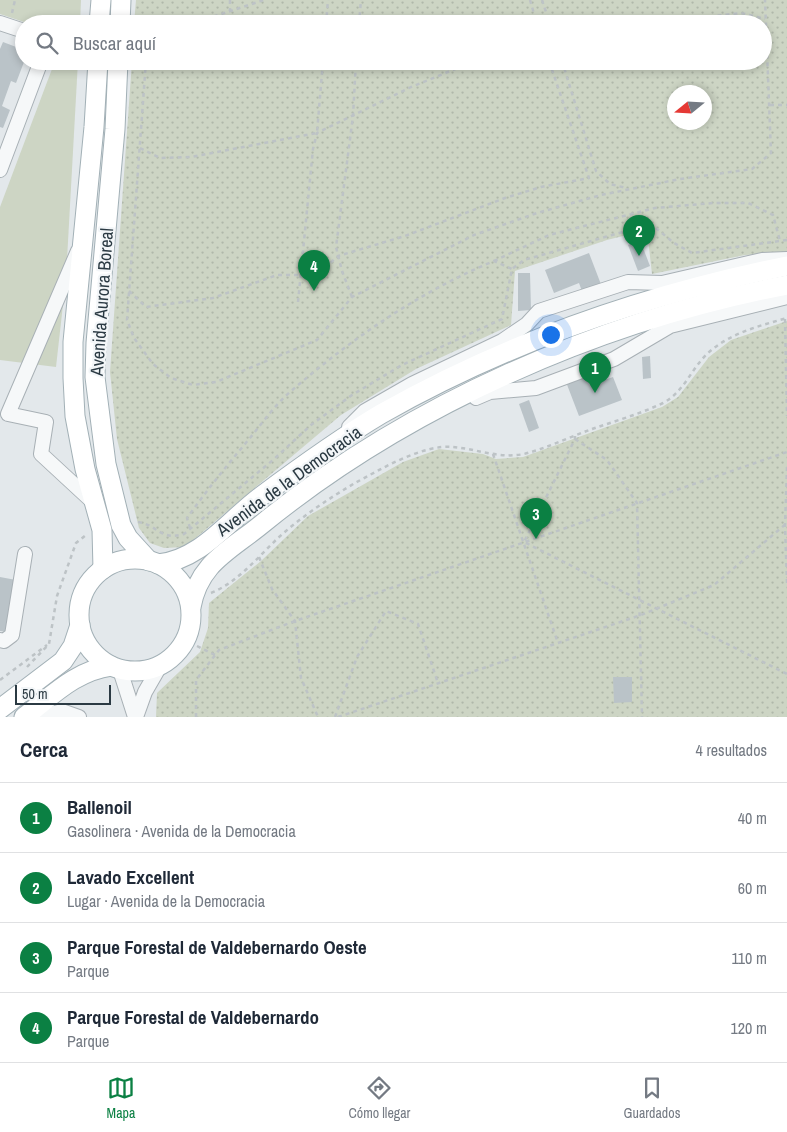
<!DOCTYPE html>
<html lang="es">
<meta charset="utf-8">
<style>
:root{--surface:#fff;--page:#f2f2f3;--text:#1f2937;--muted:#747a83;--line:#e0e1e3;--accent:#0b8043}
body{margin:0;font-family:"Archivo Narrow",sans-serif;background:var(--page);color:var(--text)}
.compass{position:absolute;left:667px;top:85px;width:45px;height:45px;border-radius:50%;background:var(--surface);box-shadow:0 2px 8px #0003;rotate:252deg}
.scale{position:absolute;left:15px;bottom:12px;width:96px;box-sizing:border-box;padding-left:5px;border:2px solid #2b3a43;border-top:0;font-size:14px;line-height:18px;white-space:nowrap;color:#2b3a43;-webkit-text-stroke:4px #f3f6f8;paint-order:stroke}
.you{position:absolute;left:550px;top:334px;width:18px;height:18px;margin:-12px;border:4px solid #fff;border-radius:50%;background:#1a73e8;box-shadow:0 0 0 8px #1a73e833}
.badge{display:grid;place-items:center;width:32px;height:32px;border-radius:50%;background:var(--accent);color:#fff;font-size:16px;font-weight:700}
.pin{position:absolute;translate:-50% -41px;filter:drop-shadow(0 1px 2px #0008)}
.pin::after{content:'';position:absolute;top:26px;width:18px;height:15px;background:inherit;clip-path:polygon(0 0,100% 0,50% 100%)}
.list{margin:0;padding:0;list-style:none}
h2{display:flex;justify-content:space-between;align-items:center;height:65px;margin:0;padding:0 20px;font-size:21px}
h2 small{font-size:16px;font-weight:400;color:var(--muted)}
.list li{display:grid;grid-template-columns:32px 1fr auto;gap:15px;align-items:center;box-sizing:border-box;height:70px;padding:0 20px;border-top:1px solid var(--line)}
.list b{display:block;font-size:19px;white-space:nowrap}
.list p{margin:0;font-size:16px;white-space:nowrap;color:var(--muted)}
.list em{font-size:16px;font-style:normal;color:var(--muted)}
.icon{flex:none;width:28px;height:28px;fill:none;stroke:currentColor;stroke-width:2;stroke-linecap:round;stroke-linejoin:round}
.map{position:relative;flex:none;width:787px;height:717px;overflow:hidden}
.search{position:absolute;background:var(--surface);box-shadow:0 2px 8px #0003;left:15px;right:15px;top:15px;height:55px;display:flex;align-items:center;gap:12px;box-sizing:border-box;padding:0 18px;border-radius:28px;color:var(--muted);font-size:19px}
.sheet{height:345px;background:var(--surface)}
nav{display:flex;justify-content:space-around;align-items:center;box-sizing:border-box;height:70px;border-top:1px solid var(--line);background:var(--surface);font-size:14px;color:var(--muted)}
nav a{display:grid;justify-items:center;gap:2px}
nav .on{color:var(--accent)}
.map>svg:first-child{display:block}
.green{fill:#cdd5c4}
.park{fill:url(#park-dots);fill-rule:evenodd}
.building{fill:#bac3c8}
.lines{fill:none;stroke-linecap:round;stroke-linejoin:round}
.minor-casing{stroke:#a8b0b5;stroke-width:16}
.major-casing{stroke:#a2b0b6;stroke-width:21}
.path{stroke:#bdc3c6;stroke-width:2.5;stroke-dasharray:4 4;stroke-linecap:butt}
.minor{stroke:#f6f8f9;stroke-width:14}
.major{stroke:#fff;stroke-width:19}
.labels{text-anchor:middle;stroke-width:4.5;stroke-linejoin:round;paint-order:stroke}
.street-label{font-size:18px;fill:#2b3a43;stroke:#f3f6f8}
</style>
<div class="map">
<svg width="787" height="717" viewBox="0 0 787 717">
<defs>
<pattern id="park-dots" width="8" height="8" patternUnits="userSpaceOnUse" patternTransform="scale(1.25)"><rect width="8" height="8" fill="#cdd5c4"/><path d="M2 2h.1M6 6h.1" fill="none" stroke="#b0b8aa" stroke-width="1.8" stroke-linecap="round"/></pattern>
</defs>
<rect width="100%" height="100%" fill="#e3e8eb"/>
<g class="green">
<polygon points="0,0 81,0 80,24 30,24 0,14"/>
<polygon points="55,61 78,61 66,278 56,367 0,360 0,207"/>
</g>
<g class="park">
<path d="M136,0H787V252L745,255L652,274L647,230L607,240L515,271L511,325L416,369L341,415L185,547L164,548L150,543L139,528L117,439L110,372L132,61H763V24H134ZM674,92H704V122H674Z"/>
<polygon points="787,321 787,717 156,717 157,693 200,652 208,628 209,603 261,561 308,516 403,462 439,449 483,454 496,459 523,457 662,407 678,397 709,357 731,340"/>
</g>
<g class="building">
<polygon points="3,42 24,50 24,62 16,83 11,81 2,106 10,110 3,128 0,127 0,49"/>
<polygon points="640,240 650,266 638,271 628,245"/>
<polygon points="589,253 602,287 583,294 579,283 554,293 545,270"/>
<polygon points="518,273 530,273 531,310 518,311"/>
<polygon points="650,356 651,378 643,379 642,357"/>
<polygon points="585,374 590,385 613,377 622,400 579,416 566,382"/>
<polygon points="529,400 539,428 529,432 519,404"/>
<polygon points="0,577 16,580 7,632 0,631"/>
<polygon points="613,677 632,677 632,702 614,703"/>
</g>
<g class="lines">
<defs>
<g id="minor">
<polyline points="0,23 24,31"/>
<polyline points="0,170 41,61"/>
<polyline points="78,251 8,414 46,422 41,454 94,503"/>
<polyline points="476,398 490,392 536,388 614,359 670,326 787,297"/>
<polyline points="349,427 365,411 412,384 502,341 527,324 539,311 628,282 662,283 762,260 787,259"/>
<polyline points="0,640 4,641 12,635 25,554"/>
<polyline points="120,670 135,717"/>
<polyline points="39,717 62,711 79,717"/>
<polyline points="136,717 145,692 160,666"/>
</g>
<g id="major">
<polyline points="99,24 101,0"/>
<polyline points="120,24 121,0"/>
<polyline points="98,61 94,127 73,342 73,378 75,416 85,469 102,530 103,569"/>
<polyline points="118,61 115,129 96,343 95,377 106,464 121,525 128,538 149,561"/>
<circle cx="135" cy="615" r="56"/>
<path d="M158,564C200,560 227,522 260,497C299,468 339,439 381,414C508,342 644,295 787,266"/>
<path d="M191,607C199,563 229,551 262,524C408,405 602,320 787,285"/>
<polyline points="0,709 63,661 73,646 80,625"/>
<path d="M24,717C52,696 75,671 111,666"/>
</g>
</defs>
<use href="#minor" class="minor-casing"/>
<use href="#major" class="major-casing"/>
<g class="path">
<polyline points="230,0 230,11"/>
<polyline points="530,0 537,24"/>
<polyline points="542,0 550,24"/>
<polyline points="12,13 15,0"/>
<polyline points="191,24 264,0"/>
<polyline points="326,24 328,0"/>
<polyline points="359,24 361,0"/>
<polyline points="646,24 741,13 765,19"/>
<polyline points="146,61 127,320 134,338 153,364 171,378 193,385 216,382 317,340 352,297 474,235 537,213 601,195 680,179 752,169 771,153 765,0"/>
<polyline points="562,61 596,171 610,184 626,188"/>
<polyline points="770,105 787,105"/>
<polyline points="140,148 160,158 191,157 317,133 323,61"/>
<polyline points="494,261 549,235 655,208 713,203 748,203 773,215 780,241"/>
<polyline points="129,291 146,307 213,298 277,275 301,275 314,273 326,267 338,256 405,236 505,198 541,187 589,178 549,61"/>
<polyline points="352,297 342,271 336,247 353,116 356,61"/>
<polyline points="298,302 313,149 317,133 411,87 475,61"/>
<polyline points="785,319 787,416"/>
<polyline points="575,436 575,439 524,542 787,674"/>
<polyline points="575,439 607,460 637,503 642,717"/>
<polyline points="493,454 558,643"/>
<polyline points="787,467 785,526 787,583"/>
<path d="M138,522C158,525 160,541 184,534L273,460L311,425L352,395L402,365L502,319L512,269L524,260L651,224L674,243L692,253L787,240"/>
<path d="M190,528L187,518C207,490 228,464 250,438C263,422 275,405 290,392C351,339 419,292 494,261L512,269"/>
<polyline points="259,557 272,589 295,621 301,678 318,717"/>
<path d="M211,593C238,582 257,558 278,538C301,517 328,499 355,483C381,469 423,444 453,447C477,449 500,459 524,454C547,448 570,437 592,429C615,421 640,414 663,403C684,392 691,369 708,353C730,333 759,326 787,318"/>
<polyline points="197,646 215,655"/>
<polyline points="27,667 49,644 57,596 76,543 86,535"/>
<polyline points="0,680 47,645"/>
<polyline points="196,717 196,680 219,650 295,621 787,452"/>
<polyline points="335,717 357,657 386,611 418,624 438,683"/>
<polyline points="338,717 641,615 714,585 787,523"/>
</g>
<use href="#minor" class="minor"/>
<use href="#major" class="major"/>
</g>
<g class="labels">
<g class="street-label">
<text transform="translate(102 302) rotate(-86)" y="6">Avenida Aurora Boreal</text>
<text transform="translate(289 481) rotate(-36)" y="6">Avenida de la Democracia</text>
</g>
</g>
</svg>
<svg class="compass" viewBox="-18 -18 36 36"><path d="M0-13l5 13h-10z" fill="#e53935"/><path d="M0 13l5-13h-10z" fill="#747a83"/></svg>
<div class="scale">50 m</div>
<div class="you"></div>
<div class="pin badge" style="left:595px;top:393px">1</div>
<div class="pin badge" style="left:639px;top:256px">2</div>
<div class="pin badge" style="left:536px;top:539px">3</div>
<div class="pin badge" style="left:314px;top:291px">4</div>
<div class="search"><svg class="icon" aria-label="search" viewBox="0 0 24 24"><circle cx="10" cy="10" r="6"/><path d="M15 15l6 6"/></svg>Buscar aquí</div>
</div>
<section class="sheet">
<h2>Cerca<small>4 resultados</small></h2>
<ul class="list">
<li><span class="badge">1</span><div><b>Ballenoil</b><p>Gasolinera · Avenida de la Democracia</p></div><em>40 m</em></li>
<li><span class="badge">2</span><div><b>Lavado Excellent</b><p>Lugar · Avenida de la Democracia</p></div><em>60 m</em></li>
<li><span class="badge">3</span><div><b>Parque Forestal de Valdebernardo Oeste</b><p>Parque</p></div><em>110 m</em></li>
<li><span class="badge">4</span><div><b>Parque Forestal de Valdebernardo</b><p>Parque</p></div><em>120 m</em></li>
</ul>
</section>
<nav>
<a class="on"><svg class="icon" aria-label="map" viewBox="0 0 24 24"><path d="M3 6l6-2 6 2 6-2v14l-6 2-6-2-6 2zM9 4v14M15 6v14"/></svg>Mapa</a>
<a><svg class="icon" aria-label="directions" viewBox="0 0 24 24"><path d="M12 3l9 9-9 9-9-9zM9 14v-3h6M13 9l2 2-2 2"/></svg>Cómo llegar</a>
<a><svg class="icon" aria-label="saved" viewBox="0 0 24 24"><path d="M7 4h10v16l-5-4-5 4z"/></svg>Guardados</a>
</nav>
